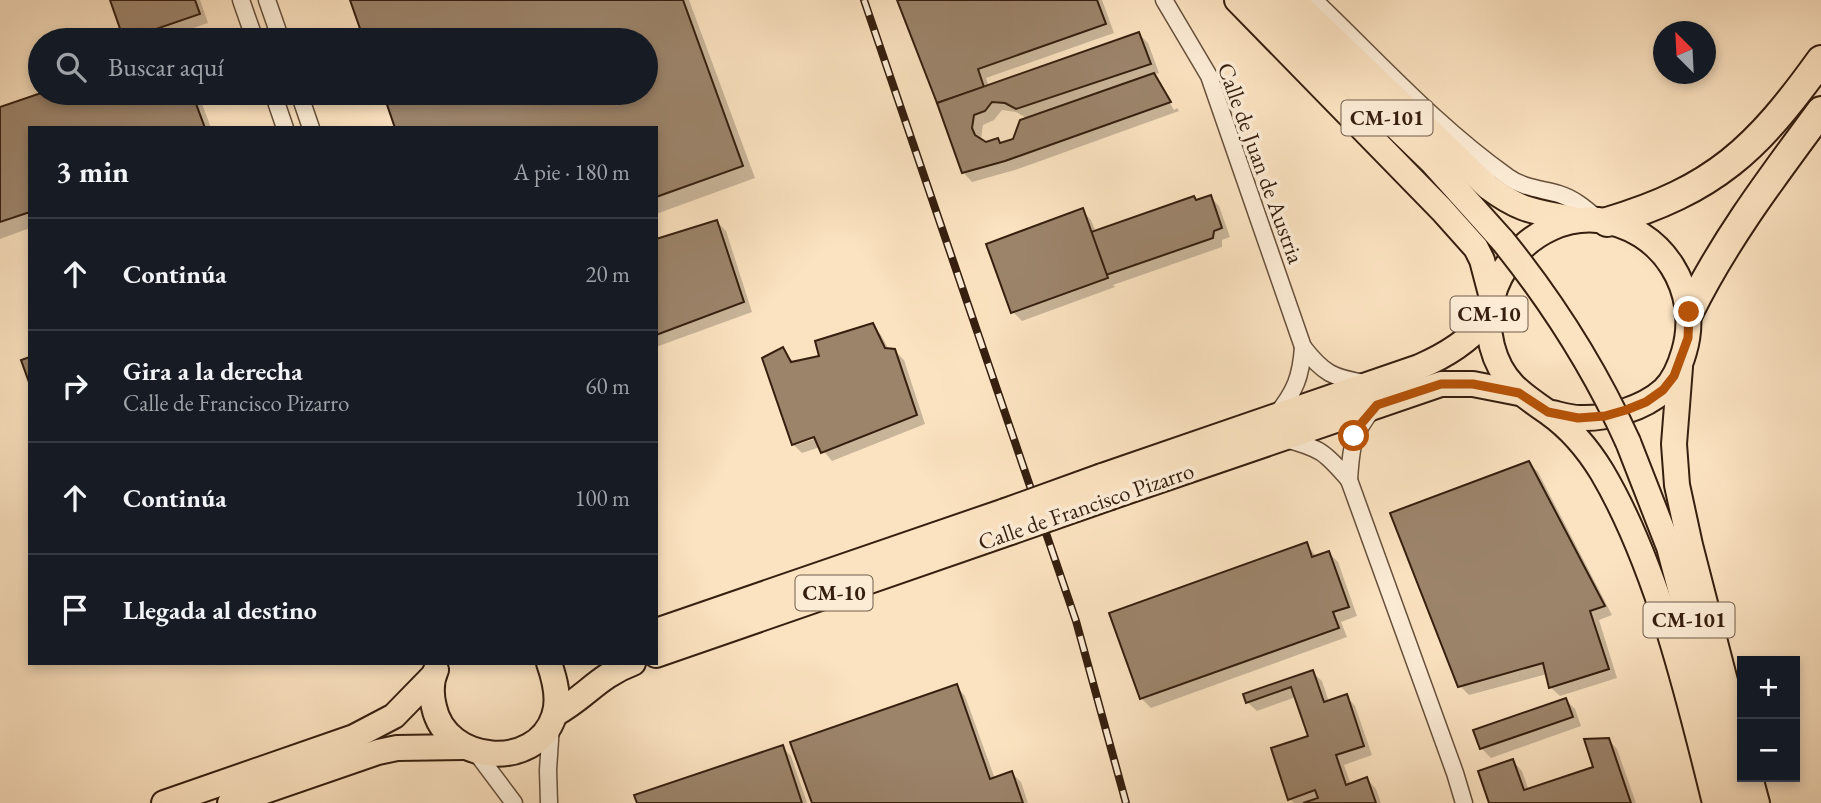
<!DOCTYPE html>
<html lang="es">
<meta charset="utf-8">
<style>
:root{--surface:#171b24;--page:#20242c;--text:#f1f3f6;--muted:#9ea1a6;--line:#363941}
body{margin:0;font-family:"EB Garamond",serif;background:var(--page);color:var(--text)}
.controls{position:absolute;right:21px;bottom:21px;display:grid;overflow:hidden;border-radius:0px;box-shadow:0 4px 10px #0003}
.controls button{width:63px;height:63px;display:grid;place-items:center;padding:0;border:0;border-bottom:2px solid var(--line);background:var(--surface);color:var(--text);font:35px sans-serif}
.compass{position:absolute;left:1653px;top:21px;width:63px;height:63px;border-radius:50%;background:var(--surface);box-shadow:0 4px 10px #0003;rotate:336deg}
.stop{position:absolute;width:21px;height:21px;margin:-16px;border:5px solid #b45309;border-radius:50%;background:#fff}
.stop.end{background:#b45309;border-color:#fff;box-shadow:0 2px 7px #0008}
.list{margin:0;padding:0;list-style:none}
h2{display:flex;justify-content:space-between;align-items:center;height:91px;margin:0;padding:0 28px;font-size:30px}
h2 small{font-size:23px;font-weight:400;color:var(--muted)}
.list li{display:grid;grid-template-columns:46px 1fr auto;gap:21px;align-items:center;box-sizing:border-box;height:112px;padding:0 28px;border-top:2px solid var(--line)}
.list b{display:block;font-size:26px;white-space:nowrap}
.list p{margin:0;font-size:23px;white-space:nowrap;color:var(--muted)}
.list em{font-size:23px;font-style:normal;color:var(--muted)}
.icon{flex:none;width:38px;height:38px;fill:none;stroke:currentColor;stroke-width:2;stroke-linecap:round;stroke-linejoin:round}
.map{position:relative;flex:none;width:1821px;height:803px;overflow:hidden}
.search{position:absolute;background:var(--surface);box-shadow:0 4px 10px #0003;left:28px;top:28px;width:630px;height:77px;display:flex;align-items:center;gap:18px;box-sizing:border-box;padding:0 24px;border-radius:38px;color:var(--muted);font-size:26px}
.panel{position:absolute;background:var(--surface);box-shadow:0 4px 10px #0003;left:28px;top:126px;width:630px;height:539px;border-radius:0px}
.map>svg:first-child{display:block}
.shadow{fill:#0003;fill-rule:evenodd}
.building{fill:#9c846b;stroke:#361f0f;stroke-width:2}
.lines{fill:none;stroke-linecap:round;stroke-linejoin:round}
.minor-casing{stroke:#67503b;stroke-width:19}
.primary-casing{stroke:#361f0f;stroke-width:28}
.motorway-casing{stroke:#361f0f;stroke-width:32}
.minor{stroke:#fcecd6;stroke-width:16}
.primary{stroke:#fbe2c0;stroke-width:24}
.motorway{stroke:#fbe2c0;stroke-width:28}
.rail-casing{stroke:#361f0f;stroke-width:8}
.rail{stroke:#fcecd6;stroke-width:5;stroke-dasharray:16;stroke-linecap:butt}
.primary-bridge-casing{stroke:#361f0f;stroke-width:28;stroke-linecap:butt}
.primary-bridge{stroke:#fbe2c0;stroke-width:24}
.route{stroke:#b45309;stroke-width:9}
.labels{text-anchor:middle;stroke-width:7;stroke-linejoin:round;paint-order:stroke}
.shield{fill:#fcecd6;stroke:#715c4b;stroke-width:2}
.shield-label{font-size:21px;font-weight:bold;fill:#361f0f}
.street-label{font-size:23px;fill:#361f0f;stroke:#fcecd6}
</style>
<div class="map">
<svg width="1821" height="803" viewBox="0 0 1821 803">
<rect width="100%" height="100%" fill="#fbe2c0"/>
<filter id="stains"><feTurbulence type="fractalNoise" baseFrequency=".00286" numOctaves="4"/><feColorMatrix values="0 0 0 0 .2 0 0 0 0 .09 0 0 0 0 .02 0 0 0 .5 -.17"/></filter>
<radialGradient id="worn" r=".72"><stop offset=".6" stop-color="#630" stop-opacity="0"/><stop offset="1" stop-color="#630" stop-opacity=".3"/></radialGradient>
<g class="shadow">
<polygon points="112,0 200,0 208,23 158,40 127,40"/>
<polygon points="352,0 689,0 755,178 656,214 656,128 397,128 385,93 646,93 646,40 366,40"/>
<path d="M899,0H1102L1114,33L986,78L989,87L1139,34L1148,43L1159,73L1153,75L1161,83H1158L1174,110L1177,108L1179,111L1015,170L972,182L963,172ZM1002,110L1016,112L1028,119L1014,140L1002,144L998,140L985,144L981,139L983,125L994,120Z"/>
<polygon points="46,93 198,93 211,128 30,128 30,228 0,239 0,109"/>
<polygon points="1210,197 1219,206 1230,237 1222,240 1222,247 1113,285 1115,287 1022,321 1013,312 1082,210 1091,220 1096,232"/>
<polygon points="717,222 726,231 752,312 656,347 656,241"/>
<path d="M872,325L881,335L889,350H894L904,360L925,424L832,461L820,447L802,453L793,444L782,349L794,363L822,357ZM822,433L823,436L796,445V442Z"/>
<polygon points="1529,463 1538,472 1612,615 1599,620 1617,678 1560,696 1550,687 1547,674 1469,695 1460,686"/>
<polygon points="1306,544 1317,557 1329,553 1338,562 1357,616 1341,622 1347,637 1151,708 1141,698 1111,614"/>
<polygon points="1312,672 1322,681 1329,702 1346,696 1355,706 1372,755 1344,765 1351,785 1367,779 1376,789 1381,803 1294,803 1290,799 1310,737 1296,697 1257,711 1247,702"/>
<polygon points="956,686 965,696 995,779 1012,773 1021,782 1028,803 814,803"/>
<polygon points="1566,700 1575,709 1581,726 1491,758 1481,748"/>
<polygon points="1608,739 1617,749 1636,803 1491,803 1513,761 1522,771 1529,791 1595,768"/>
<polygon points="782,747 791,756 807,803 638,803"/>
</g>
<g class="building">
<polygon points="110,0 195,0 200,14 124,40"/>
<polygon points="350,0 683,0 743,166 656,197 656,128 395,128 383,93 646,93 646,40 364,40"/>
<polygon points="897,0 1097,0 1106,24 978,69 984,87 937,103"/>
<polygon points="1139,32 1151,64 1016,109 1005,103 992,102 985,111 974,115 972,128 975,135 986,142 998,138 1000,143 1013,139 1020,120 1154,73 1171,102 1005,161 962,173 937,103"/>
<polygon points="41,93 192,93 205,128 30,128 30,212 0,222 0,107"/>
<polygon points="1211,195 1222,228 1214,231 1213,238 1106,275 1091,232 1194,196 1196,200"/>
<polygon points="1083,208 1108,278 1011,313 986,244"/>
<polygon points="717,220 744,302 656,335 656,239"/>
<polygon points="873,323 885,348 895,349 917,415 821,453 814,437 792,445 762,358 783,347 791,362 819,356 815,341"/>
<polygon points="30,357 30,385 21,360"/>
<polygon points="1529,461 1605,606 1590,611 1609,669 1549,688 1543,663 1458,687 1390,513"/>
<polygon points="1307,542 1312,557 1329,551 1349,607 1333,612 1339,628 1140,699 1109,613"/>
<polygon points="1313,670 1324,702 1347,694 1364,746 1336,755 1346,785 1367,777 1376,803 1303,803 1318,798 1315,790 1288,800 1271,748 1308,736 1291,687 1246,703 1243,694"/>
<polygon points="957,684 990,779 1012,771 1023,803 812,803 790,742"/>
<polygon points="1566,698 1573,717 1480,749 1473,730"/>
<polygon points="1609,738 1631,803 1489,803 1478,771 1513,759 1524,790 1593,767 1584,739"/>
<polygon points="783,745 802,803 637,803 634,795"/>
</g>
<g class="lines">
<defs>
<g id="minor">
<polyline points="241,0 255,40"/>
<polyline points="267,0 281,40"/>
<polyline points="1164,0 1209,76 1303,347"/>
<path d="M1314,0C1377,60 1437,127 1508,177C1523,188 1542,189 1559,194C1575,199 1586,209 1599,220"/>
<polyline points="273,93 285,128"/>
<polyline points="299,93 311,128"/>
<path d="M1277,414C1295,391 1301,377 1303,347C1323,373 1333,378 1365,383"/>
<path d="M1285,439C1320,448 1325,452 1349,480C1351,448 1352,434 1373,409"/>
<polyline points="1349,480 1455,773 1464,803"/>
<polyline points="475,751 514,803"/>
<polyline points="549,803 548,770 551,725"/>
</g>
<g id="primary">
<polyline points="1237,0 1442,210 1476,248 1482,260 1492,298"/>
<polyline points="1265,0 1433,163 1503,241"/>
<path d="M1293,0L1488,187C1522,212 1534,211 1573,219"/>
<polyline points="1680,367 1674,444 1677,485 1690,545 1742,747"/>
<path d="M1548,412C1558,414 1569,418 1580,418C1607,419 1643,409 1664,390C1674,380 1680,366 1684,352C1702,292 1663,227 1598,220C1532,214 1475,281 1492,346C1501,381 1521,394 1549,413C1570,428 1588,449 1602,472C1657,565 1689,697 1715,803"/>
<polyline points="1628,442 1669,547 1737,803"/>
<path d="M1102,476L1419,367C1447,355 1468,341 1489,318"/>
<polyline points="1111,497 1441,384 1473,384 1519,393"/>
<polyline points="656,631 1005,511"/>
<polyline points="656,655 1011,532"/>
<path d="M436,670C430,683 431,695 434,707C446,764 536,771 554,716C560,699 555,680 549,663"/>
<path d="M555,714C586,697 598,676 633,663"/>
<polyline points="1750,777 1757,803"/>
<polyline points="164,803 354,737 394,716 433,676"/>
<polyline points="230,803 378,752 397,748 463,747"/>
</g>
<g id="motorway">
<path d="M1607,222C1715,190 1757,149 1821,60"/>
<path d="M1689,312C1725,239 1773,176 1821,111"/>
</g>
</defs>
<use href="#minor" class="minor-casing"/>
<use href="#primary" class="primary-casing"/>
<use href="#motorway" class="motorway-casing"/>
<use href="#minor" class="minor"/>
<use href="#primary" class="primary"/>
<use href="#motorway" class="motorway"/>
<defs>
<polyline id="rail" points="864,0 1076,621 1126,803"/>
</defs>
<use href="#rail" class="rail-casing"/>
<use href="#rail" class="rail"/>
<defs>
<g id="primary-bridge">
<path d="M1503,241C1553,303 1595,369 1628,442"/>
<polyline points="1005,511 1102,476"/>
<polyline points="1011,532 1111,497"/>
</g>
</defs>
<use href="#primary-bridge" class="primary-bridge-casing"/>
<use href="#primary-bridge" class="primary-bridge"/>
</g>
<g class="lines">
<polyline class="route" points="1354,436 1360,425 1377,405 1441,384 1473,384 1519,393 1548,412 1578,418 1605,416 1626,410 1646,402 1663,390 1674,376 1688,338 1689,312"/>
</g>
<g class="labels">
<g class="shield">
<rect x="1341.5" y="100.5" width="91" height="35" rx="5"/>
<rect x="1450.5" y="296.5" width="77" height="35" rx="5"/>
<rect x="795.5" y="575.5" width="77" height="35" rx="5"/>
<rect x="1643.5" y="602.5" width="91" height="35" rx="5"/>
</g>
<g class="shield-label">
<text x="1387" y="125">CM-101</text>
<text x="1489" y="321">CM-10</text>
<text x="834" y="600">CM-10</text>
<text x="1689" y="627">CM-101</text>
</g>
<g class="street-label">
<text transform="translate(1261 163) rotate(70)" y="8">Calle de Juan de Austria</text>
<text transform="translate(1086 506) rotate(-19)" y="8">Calle de Francisco Pizarro</text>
</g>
</g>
<rect width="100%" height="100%" filter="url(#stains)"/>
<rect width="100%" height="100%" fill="url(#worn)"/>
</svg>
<div class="controls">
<button>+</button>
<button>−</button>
</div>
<svg class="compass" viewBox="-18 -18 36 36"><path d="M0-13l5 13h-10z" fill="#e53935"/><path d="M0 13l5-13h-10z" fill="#9ea1a6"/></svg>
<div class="stop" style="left:1354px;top:436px"></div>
<div class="stop end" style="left:1689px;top:312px"></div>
<div class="search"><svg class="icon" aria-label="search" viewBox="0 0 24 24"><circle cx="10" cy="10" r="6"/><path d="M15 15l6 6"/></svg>Buscar aquí</div>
<section class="panel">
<h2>3 min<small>A pie · 180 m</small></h2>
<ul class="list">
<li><svg class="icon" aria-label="ahead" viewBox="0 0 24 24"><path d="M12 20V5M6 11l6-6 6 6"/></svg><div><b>Continúa</b></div><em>20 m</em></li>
<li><svg class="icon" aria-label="right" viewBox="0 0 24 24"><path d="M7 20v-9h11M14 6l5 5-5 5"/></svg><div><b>Gira a la derecha</b><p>Calle de Francisco Pizarro</p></div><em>60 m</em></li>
<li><svg class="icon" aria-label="ahead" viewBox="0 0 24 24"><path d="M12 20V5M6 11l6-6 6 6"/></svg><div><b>Continúa</b></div><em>100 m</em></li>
<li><svg class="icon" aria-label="arrive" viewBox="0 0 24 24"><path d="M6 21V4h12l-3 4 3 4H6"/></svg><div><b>Llegada al destino</b></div></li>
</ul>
</section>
</div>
